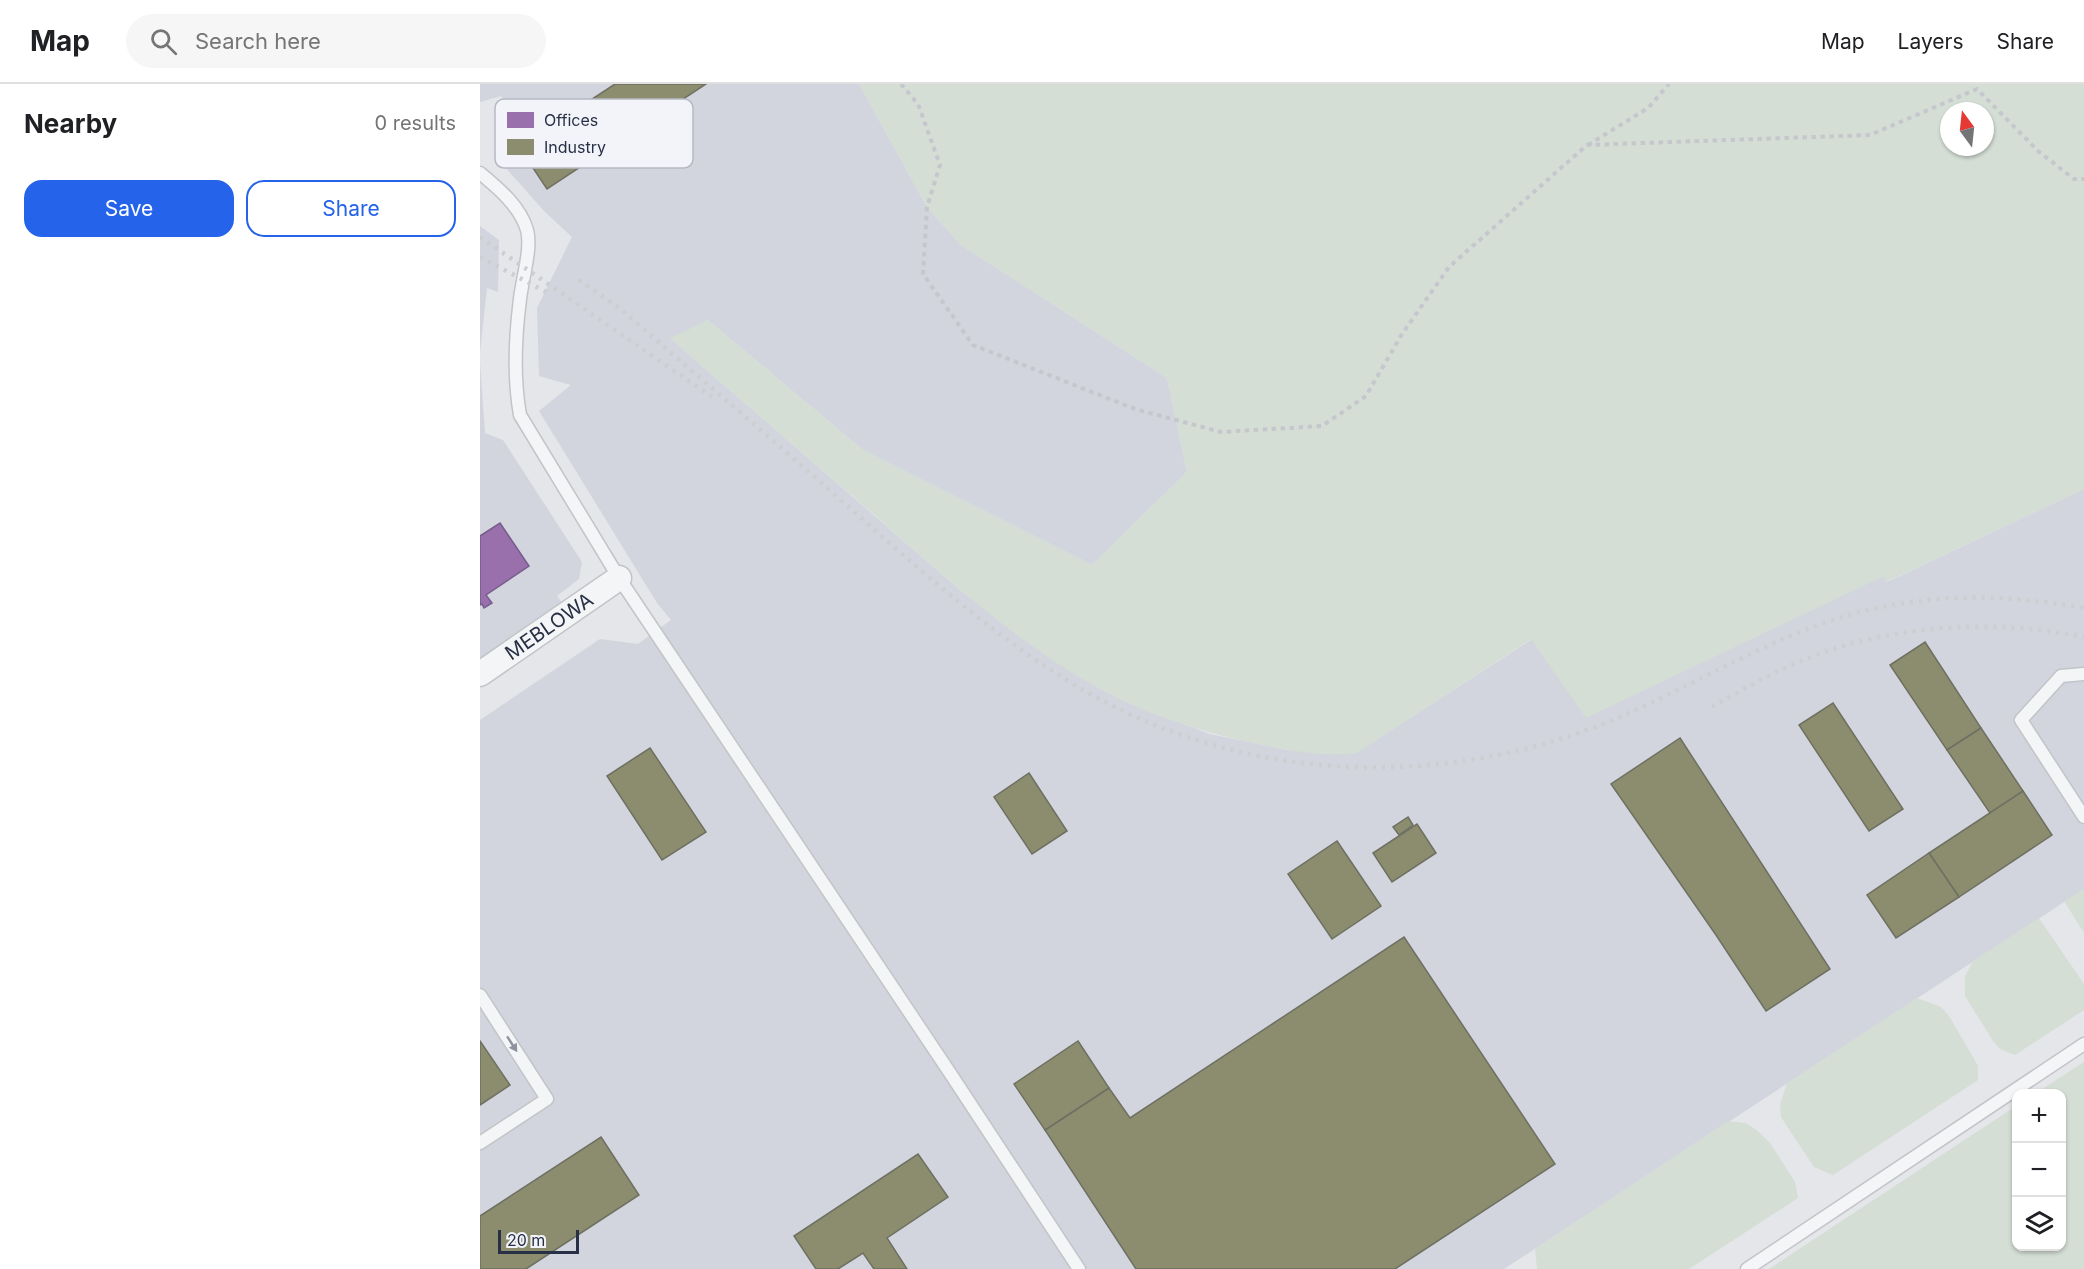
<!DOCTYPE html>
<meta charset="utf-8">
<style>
:root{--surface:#fff;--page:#f6f6f6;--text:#202124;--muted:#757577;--line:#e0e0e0;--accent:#2563eb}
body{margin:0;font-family:Inter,sans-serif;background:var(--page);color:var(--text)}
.controls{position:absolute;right:18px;bottom:18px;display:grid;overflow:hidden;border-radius:12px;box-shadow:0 2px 4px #0004}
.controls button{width:54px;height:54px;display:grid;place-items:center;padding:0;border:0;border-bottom:2px solid var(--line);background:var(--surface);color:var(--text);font:30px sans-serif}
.compass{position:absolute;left:1460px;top:18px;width:54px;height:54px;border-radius:50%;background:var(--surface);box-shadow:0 2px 4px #0004;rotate:345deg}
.scale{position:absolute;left:18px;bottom:15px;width:81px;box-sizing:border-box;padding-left:6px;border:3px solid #283046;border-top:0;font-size:16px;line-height:21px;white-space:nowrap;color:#283046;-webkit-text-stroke:4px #f3f4f9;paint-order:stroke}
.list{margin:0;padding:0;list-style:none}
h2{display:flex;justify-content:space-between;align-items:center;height:78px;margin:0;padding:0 24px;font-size:26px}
h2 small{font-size:20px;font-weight:400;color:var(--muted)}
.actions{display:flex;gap:12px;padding:18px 24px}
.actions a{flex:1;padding:14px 0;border:2px solid var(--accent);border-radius:18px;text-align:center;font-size:21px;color:var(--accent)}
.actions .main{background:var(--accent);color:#fff}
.icon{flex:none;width:33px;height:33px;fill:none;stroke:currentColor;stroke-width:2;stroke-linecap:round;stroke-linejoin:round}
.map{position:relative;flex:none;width:1604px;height:1185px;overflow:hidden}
header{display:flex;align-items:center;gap:36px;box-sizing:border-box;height:84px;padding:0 30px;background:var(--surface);border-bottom:2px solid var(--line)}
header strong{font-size:28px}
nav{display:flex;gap:33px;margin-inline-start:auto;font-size:21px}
.search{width:420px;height:54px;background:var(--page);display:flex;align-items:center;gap:15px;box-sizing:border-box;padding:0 21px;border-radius:33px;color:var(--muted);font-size:22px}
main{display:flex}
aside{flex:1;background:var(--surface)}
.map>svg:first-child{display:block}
.built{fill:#d2d5dd}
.green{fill:#d4ded5;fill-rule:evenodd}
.offices{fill:#9970ab;stroke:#775d8d;stroke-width:1.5}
.industry{fill:#8c8c6e;stroke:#6e7062;stroke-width:1.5}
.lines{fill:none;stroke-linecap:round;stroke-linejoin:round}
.lane-casing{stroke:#c2c4c8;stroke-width:15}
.street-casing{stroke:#c2c4c8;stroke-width:27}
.path{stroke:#c5c7cd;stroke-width:4;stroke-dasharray:4.5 4.5;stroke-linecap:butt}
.lane{stroke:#f4f5f7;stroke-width:12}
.street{stroke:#f4f5f7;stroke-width:24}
.rail{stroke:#cdced1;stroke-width:4.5;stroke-dasharray:3 6;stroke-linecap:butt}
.oneway{fill:#8e929e}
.labels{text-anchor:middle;stroke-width:6;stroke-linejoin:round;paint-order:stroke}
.street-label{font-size:20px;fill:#283046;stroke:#f3f4f9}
.key{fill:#f3f4f9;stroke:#b6b9c3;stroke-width:1.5}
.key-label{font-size:16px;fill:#283046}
</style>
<header>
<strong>Map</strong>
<div class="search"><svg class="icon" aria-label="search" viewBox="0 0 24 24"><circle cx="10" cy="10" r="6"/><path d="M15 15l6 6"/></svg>Search here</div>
<nav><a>Map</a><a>Layers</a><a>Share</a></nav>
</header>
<main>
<aside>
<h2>Nearby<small>0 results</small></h2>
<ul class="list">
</ul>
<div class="actions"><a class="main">Save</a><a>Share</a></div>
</aside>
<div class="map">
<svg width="1604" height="1185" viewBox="0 0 1604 1185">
<rect width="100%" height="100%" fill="#e4e6ea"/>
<g class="built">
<polygon points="0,0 379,0 447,123 481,161 687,294 707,388 612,481 383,366 228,236 191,255 480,506 554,562 611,599 653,621 730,650 808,666 876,669 1052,555 1405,492 1407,498 1604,405 1604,805 1024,1185 0,1185 0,636 120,555 158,560 191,536 177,519 59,327 91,301 59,292 57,224 92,153 65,128 16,73 35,37 21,12 0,18"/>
<polygon points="0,142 19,156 18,208 7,204 0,268"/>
<polygon points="0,278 5,349 23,356 102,478 99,495 77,512 83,520 0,575"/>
</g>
<g class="green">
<path d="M379,0H1604V405L1406,498L1404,492L1106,634L1051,555L877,669C841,673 808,666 773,659C732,650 691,638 652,621C553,576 464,492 383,421C319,366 254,310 190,254L228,236L383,366L612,481L707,388L687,294L481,161L447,123ZM1469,27H1505V63H1469Z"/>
<polygon points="1604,805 1604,849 1584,817"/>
<polygon points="1559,834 1604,900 1604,926 1535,971 1520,965 1513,957 1485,912 1485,892 1493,877"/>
<polygon points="1437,914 1461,923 1469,932 1498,982 1498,996 1353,1091 1334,1083 1301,1033 1300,1021 1307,999"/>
<polygon points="1604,978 1604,1185 1289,1185 1536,1022 1536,1162 1582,1162 1582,1010 1556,1009"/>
<polygon points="1248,1037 1266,1039 1278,1047 1290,1059 1315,1098 1318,1114 1209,1185 1057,1185 1055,1165"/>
</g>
<polygon class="offices" points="20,439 49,482 6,511 12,519 4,524 2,520 0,521 0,452"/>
<g class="industry">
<polygon points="135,0 226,0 67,105 39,63"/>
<polygon points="1445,558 1501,644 1467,666 1410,581"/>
<polygon points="1353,619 1423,725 1389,747 1319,641"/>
<polygon points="1501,644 1543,707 1510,729 1467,666"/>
<polygon points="1200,654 1350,885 1286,927 1236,851 1131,700"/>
<polygon points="170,664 226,748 182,776 127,692"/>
<polygon points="549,689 587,747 552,770 514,713"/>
<polygon points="1543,707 1572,751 1479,813 1449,769"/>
<polygon points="928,733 933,741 919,751 913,743"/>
<polygon points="937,740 956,769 912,798 893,769"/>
<polygon points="857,757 901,822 852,855 808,790"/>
<polygon points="1449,769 1479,813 1416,854 1387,811"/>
<polygon points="924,853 1075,1080 915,1185 656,1185 565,1046 629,1004 650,1034"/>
<polygon points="0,957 30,1001 0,1021"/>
<polygon points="598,957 629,1004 565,1046 534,1000"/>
<polygon points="121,1053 159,1111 46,1185 0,1185 0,1132"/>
<polygon points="438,1070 468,1113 407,1154 427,1185 394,1185 383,1169 358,1185 336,1185 314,1152"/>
</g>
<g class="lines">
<defs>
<g id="lane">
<path d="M0,89C18,104 40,122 47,146C52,164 42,196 40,215C35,254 33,292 40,331L139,494L472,992L599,1185"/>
<polyline points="1604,590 1581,592 1541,636 1604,733"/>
<polyline points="0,911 67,1015 0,1059"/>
<polyline points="1267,1185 1604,960"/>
</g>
<g id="street">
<path id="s1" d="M0,590L139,494"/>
</g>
</defs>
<use href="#lane" class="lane-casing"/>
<use href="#street" class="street-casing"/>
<g class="path">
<polyline points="421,0 438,20 460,81 447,123 443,190 493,261 655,325 741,348 842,342 886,312 922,250 969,183 1107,61 1390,51 1497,5 1558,67 1594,95 1604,95"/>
<polyline points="1108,61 1168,24 1189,0"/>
</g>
<use href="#lane" class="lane"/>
<use href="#street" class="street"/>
<g class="rail">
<polyline points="0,153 232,313"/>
<polyline points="0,173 70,210"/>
<path d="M99,196L142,226C212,288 284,348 354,410C430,477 506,547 593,600C756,699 958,708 1133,636C1197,609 1256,574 1320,548C1379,523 1450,511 1514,514C1544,515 1574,519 1604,524"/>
<path d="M1232,623C1265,604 1298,585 1334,572C1418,540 1516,535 1604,553"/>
</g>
</g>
<defs><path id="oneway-solid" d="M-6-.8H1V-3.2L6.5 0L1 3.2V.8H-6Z" transform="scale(1.5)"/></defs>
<use class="oneway" href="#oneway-solid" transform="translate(32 960) rotate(57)"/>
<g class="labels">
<g class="street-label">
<text dy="7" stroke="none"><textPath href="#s1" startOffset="84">MEBLOWA</textPath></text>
</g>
</g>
<rect x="15" y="15" width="198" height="69" rx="9" class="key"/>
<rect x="27" y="28" width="27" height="16" fill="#9970ab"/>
<rect x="27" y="55" width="27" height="16" fill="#8c8c6e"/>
<g class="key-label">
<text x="64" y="42">Offices</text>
<text x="64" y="69">Industry</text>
</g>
</svg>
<div class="controls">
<button>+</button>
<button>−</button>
<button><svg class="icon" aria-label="layers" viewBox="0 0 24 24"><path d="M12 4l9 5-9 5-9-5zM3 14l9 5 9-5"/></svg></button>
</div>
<svg class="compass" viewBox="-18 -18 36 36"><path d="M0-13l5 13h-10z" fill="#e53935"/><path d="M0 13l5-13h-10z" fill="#757577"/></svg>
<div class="scale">20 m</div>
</div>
</main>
